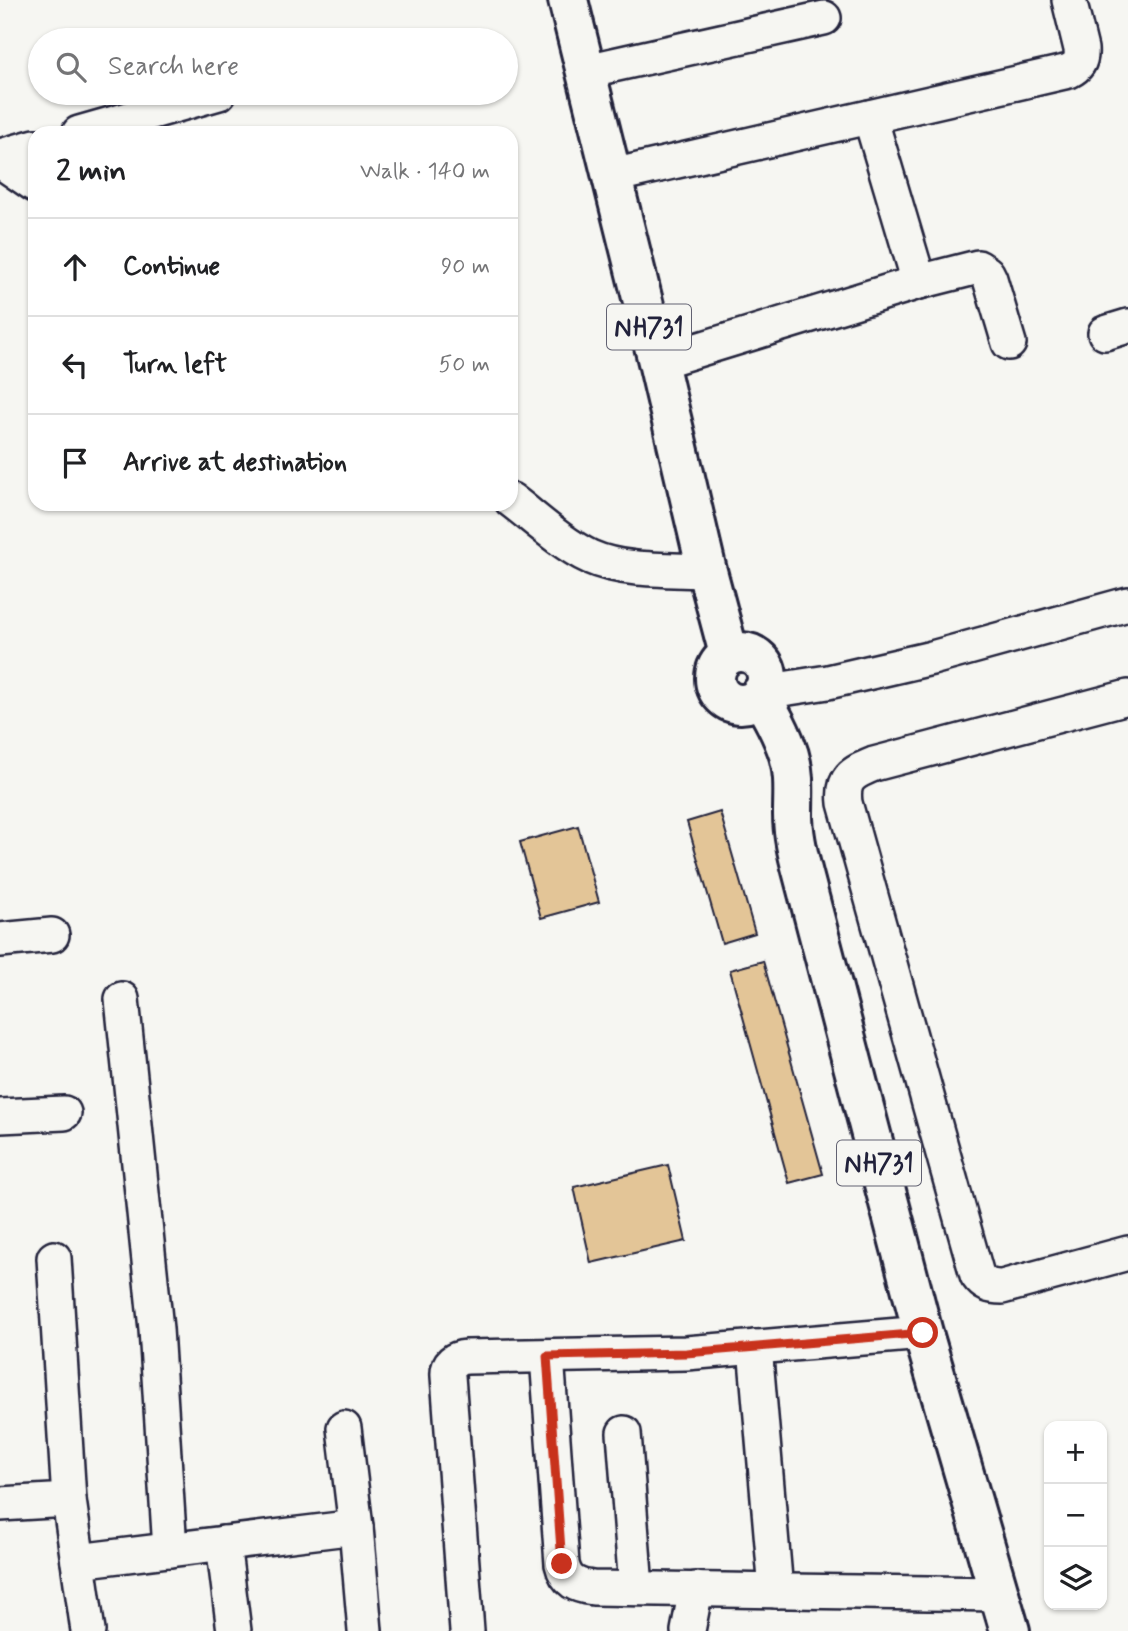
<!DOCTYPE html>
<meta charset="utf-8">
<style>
:root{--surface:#fff;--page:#f2f2f2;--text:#202124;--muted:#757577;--line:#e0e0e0}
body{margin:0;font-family:Mynerve,sans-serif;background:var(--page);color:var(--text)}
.controls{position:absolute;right:21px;bottom:21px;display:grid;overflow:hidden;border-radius:14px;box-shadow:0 2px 5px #0004}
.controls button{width:63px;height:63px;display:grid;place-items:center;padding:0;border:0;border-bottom:2px solid var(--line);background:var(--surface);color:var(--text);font:35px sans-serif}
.stop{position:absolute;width:21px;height:21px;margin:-16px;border:5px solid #c8321e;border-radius:50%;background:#fff}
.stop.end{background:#c8321e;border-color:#fff;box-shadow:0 2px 7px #0008}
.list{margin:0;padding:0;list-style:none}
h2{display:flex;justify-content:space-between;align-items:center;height:91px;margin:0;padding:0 28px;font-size:30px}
h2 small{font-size:23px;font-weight:400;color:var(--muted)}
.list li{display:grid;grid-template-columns:46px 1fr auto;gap:21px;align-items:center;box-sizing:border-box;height:98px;padding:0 28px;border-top:2px solid var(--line)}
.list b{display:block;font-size:26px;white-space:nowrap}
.list em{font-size:23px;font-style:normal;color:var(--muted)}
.icon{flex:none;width:38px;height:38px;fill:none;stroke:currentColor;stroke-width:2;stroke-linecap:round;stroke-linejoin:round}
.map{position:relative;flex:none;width:1128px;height:1631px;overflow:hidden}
.search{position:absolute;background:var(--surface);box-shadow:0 2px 5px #0004;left:28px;top:28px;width:490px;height:77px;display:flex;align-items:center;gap:18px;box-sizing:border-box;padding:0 24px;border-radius:38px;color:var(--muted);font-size:26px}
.panel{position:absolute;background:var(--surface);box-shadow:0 2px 5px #0004;left:28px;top:126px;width:490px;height:385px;border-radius:21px}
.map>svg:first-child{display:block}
.building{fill:#e3c597;stroke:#22223b;stroke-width:2}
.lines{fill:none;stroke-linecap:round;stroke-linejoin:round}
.minor-casing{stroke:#22223b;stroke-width:38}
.highway-casing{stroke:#22223b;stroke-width:44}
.minor{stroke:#f6f6f2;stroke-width:33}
.highway{stroke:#f6f6f2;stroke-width:38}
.route{stroke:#c8321e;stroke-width:9}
.labels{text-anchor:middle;stroke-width:7;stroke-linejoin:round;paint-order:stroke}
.shield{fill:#f6f6f2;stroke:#626272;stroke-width:2}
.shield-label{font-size:26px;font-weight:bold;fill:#22223b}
</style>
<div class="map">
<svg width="1128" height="1631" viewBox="0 0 1128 1631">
<rect width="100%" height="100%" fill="#f6f6f2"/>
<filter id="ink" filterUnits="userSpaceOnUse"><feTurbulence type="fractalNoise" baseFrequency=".0143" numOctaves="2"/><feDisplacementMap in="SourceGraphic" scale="14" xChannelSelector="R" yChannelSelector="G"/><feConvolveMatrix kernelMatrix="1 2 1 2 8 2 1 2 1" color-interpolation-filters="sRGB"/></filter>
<g filter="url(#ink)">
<g class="building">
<polygon points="720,812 755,933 722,943 687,822"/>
<polygon points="578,826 599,902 541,918 520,842"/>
<polygon points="763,961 823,1174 789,1183 730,970"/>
<polygon points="668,1165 686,1241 591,1263 574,1187"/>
</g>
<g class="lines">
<defs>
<g id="minor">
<polyline points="586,71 824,18"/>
<polyline points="870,117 919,282"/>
<polyline points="79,133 219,93"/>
<polyline points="0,156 35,146"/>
<polyline points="0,161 35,185"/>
<path d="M612,176L1069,71C1079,66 1082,60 1081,49L1069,0"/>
<polyline points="1105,333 1128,326"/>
<polyline points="658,362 919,282 978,267 987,273 990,279 1009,343"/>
<path d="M511,500C536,519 561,543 590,557C623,572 671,569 707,571"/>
<polyline points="763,692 828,682 932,658 1128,604"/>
<path d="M1128,697L874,764C852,773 842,778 845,803L977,1275C984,1285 990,1287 1002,1287L1128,1253"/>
<polyline points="0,940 52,935"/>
<polyline points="122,999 156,1329 170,1550"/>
<polyline points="0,1116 64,1113"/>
<polyline points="54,1258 69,1500 88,1631"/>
<polyline points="755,1347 776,1591"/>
<path d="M547,1356L562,1564C566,1582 577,1586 593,1588L999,1594"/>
<polyline points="344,1428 356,1527 365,1631"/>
<polyline points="624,1433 636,1588"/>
<polyline points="0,1504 69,1500"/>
<polyline points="223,1543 234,1631"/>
<polyline points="78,1561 356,1527"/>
<path d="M467,1631L448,1376C447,1363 454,1358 467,1357L686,1353L923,1333"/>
<polyline points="688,1631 696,1589"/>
</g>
<g id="highway">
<polyline points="568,0 658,362 707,571 729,654"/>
<circle cx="741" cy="678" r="26"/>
<path d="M760,695C771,714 782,733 789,755C795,775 793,794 793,815C793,835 798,855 803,874L923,1333L1010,1631"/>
</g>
</defs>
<use href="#minor" class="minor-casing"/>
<use href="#highway" class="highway-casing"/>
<use href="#minor" class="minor"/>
<use href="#highway" class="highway"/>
</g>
</g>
<g class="lines" filter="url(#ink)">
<polyline class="route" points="562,1564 547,1356 686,1353 923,1333"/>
</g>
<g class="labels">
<g class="shield">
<rect x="607" y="304.5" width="84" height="45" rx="5"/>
<rect x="837" y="1140.5" width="84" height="45" rx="5"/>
</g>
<g class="shield-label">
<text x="649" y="336">NH731</text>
<text x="879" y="1172">NH731</text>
</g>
</g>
</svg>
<div class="controls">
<button>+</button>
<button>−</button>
<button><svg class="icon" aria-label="layers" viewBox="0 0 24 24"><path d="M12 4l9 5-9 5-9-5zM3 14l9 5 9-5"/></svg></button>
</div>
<div class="stop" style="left:923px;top:1333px"></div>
<div class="stop end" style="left:562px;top:1564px"></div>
<div class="search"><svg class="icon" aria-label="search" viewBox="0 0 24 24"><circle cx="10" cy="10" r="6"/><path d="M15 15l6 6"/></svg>Search here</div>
<section class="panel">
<h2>2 min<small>Walk · 140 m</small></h2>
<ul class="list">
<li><svg class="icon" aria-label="ahead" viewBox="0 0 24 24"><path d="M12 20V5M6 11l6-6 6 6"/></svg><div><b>Continue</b></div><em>90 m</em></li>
<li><svg class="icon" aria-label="left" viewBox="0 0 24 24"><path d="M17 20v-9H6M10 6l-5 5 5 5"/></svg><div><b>Turn left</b></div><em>50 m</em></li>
<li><svg class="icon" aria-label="arrive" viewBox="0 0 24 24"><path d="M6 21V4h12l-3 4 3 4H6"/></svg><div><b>Arrive at destination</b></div></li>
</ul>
</section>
</div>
